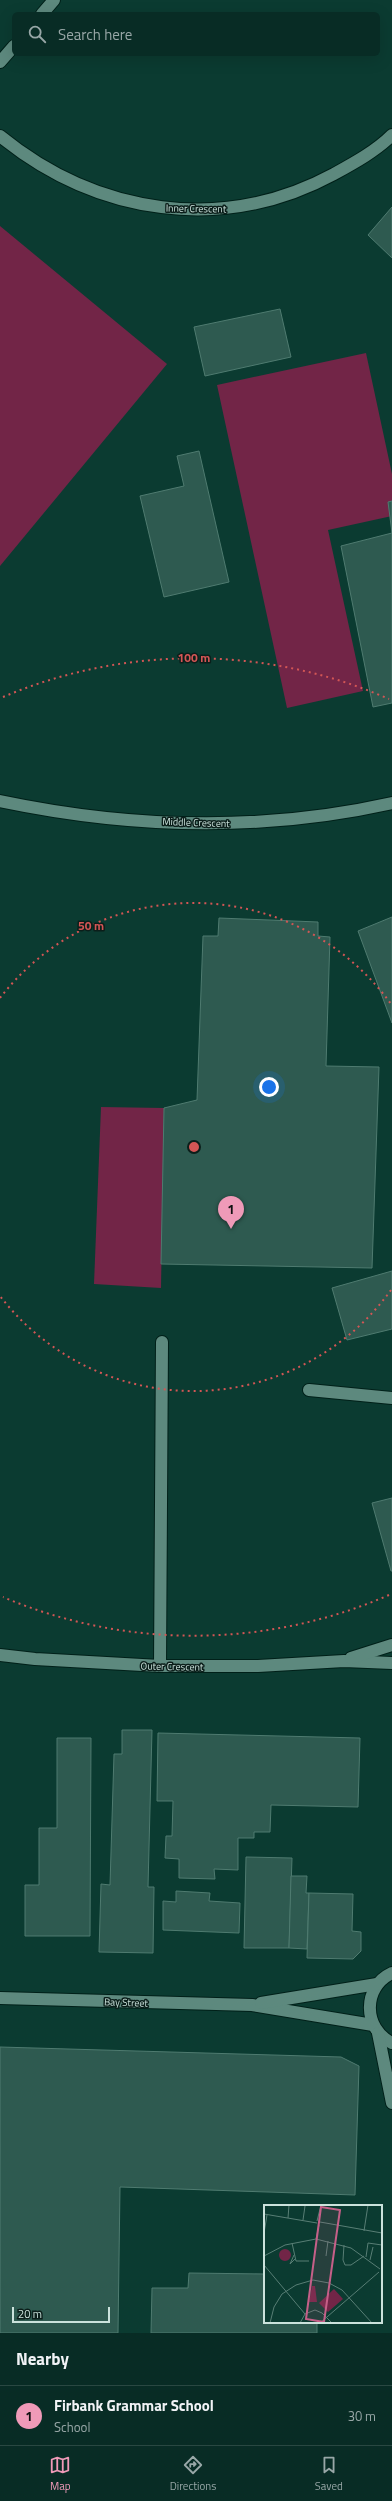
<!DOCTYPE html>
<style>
:root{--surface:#082c25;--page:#163832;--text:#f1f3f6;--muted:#98a7a7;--line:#294842;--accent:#ef9ab8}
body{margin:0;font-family:"Titillium Web",sans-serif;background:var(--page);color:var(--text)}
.scale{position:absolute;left:12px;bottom:10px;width:98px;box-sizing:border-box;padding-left:4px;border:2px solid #cbe2dc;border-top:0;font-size:11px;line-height:14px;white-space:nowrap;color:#cbe2dc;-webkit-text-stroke:3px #0b1e1a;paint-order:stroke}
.you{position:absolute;left:269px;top:1087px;width:14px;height:14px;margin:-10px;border:3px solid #fff;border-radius:50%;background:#1a73e8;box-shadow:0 0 0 6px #1a73e833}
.badge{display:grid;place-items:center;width:26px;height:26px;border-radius:50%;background:var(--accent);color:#111;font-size:13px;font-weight:700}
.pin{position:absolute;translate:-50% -33px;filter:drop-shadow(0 1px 2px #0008)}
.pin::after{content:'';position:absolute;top:21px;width:14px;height:12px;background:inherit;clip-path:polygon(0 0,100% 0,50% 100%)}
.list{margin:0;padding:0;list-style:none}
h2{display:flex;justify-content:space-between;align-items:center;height:52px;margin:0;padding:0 16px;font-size:17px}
h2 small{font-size:13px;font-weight:400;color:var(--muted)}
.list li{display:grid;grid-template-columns:26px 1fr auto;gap:12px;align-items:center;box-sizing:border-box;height:60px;padding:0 16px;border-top:1px solid var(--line)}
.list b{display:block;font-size:15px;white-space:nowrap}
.list p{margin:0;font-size:13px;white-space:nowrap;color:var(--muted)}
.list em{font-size:13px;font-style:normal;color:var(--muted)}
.icon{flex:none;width:22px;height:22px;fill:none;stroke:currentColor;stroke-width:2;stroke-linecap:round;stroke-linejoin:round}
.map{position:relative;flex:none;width:392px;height:2333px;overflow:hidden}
.search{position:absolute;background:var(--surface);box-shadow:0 4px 16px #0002;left:12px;right:12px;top:12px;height:44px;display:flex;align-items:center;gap:10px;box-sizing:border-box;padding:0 14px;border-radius:6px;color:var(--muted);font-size:15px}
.sheet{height:112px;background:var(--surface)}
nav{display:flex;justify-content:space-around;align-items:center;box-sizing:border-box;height:56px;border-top:1px solid var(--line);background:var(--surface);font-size:11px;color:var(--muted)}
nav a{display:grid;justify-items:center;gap:2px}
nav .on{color:var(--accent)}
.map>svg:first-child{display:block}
.green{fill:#722547}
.building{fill:#2e5a50;stroke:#4f7b70}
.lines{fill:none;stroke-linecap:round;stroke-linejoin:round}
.minor-casing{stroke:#002019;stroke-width:14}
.minor{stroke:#5d897e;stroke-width:12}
.ring{fill:none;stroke:#d35655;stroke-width:2;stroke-dasharray:2 4}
.labels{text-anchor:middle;stroke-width:3;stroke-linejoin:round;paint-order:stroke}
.street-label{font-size:10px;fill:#cbe2dc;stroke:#0b1e1a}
.inset-road{fill:none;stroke:#587e75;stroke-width:1}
.view{fill:#c55f88;fill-opacity:0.15;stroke:#c55f88;stroke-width:2}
.inset-edge{fill:none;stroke:#cbe2dc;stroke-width:2}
.centre{fill:#d35655;stroke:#0b1e1a;stroke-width:2}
.ring-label{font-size:12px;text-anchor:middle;font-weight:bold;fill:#d35655;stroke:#0b1e1a;stroke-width:3;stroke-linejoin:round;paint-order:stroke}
</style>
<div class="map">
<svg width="392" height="2333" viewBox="0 0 392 2333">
<rect width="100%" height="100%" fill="#0b3b31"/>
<g class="green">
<polygon points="0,226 167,364 0,566"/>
<polygon points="366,353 392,474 392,516 328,530 363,691 287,708 217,385"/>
<polygon points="101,1107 164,1108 161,1288 94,1284"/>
</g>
<g class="building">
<polygon points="392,207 392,258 368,235"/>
<polygon points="280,309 291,357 205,376 194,327"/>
<polygon points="199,451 229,582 164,597 140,496 184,486 177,456"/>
<polygon points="392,501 392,703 373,707 341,546 392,533 388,502"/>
<polygon points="392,917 392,1023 358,931"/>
<polygon points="219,918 318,922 318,936 330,937 326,1066 379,1067 372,1268 161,1264 164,1108 197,1100 203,936 218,936"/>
<polygon points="392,1271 392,1329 347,1340 332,1288"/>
<polygon points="392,1498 392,1571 391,1571 372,1503"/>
<polygon points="122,1730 152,1730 148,1887 154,1887 153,1953 99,1952 101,1884 110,1885 114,1754 122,1754"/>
<polygon points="158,1733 360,1738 358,1807 271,1805 270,1832 254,1832 254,1838 238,1838 238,1870 214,1869 215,1879 179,1878 179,1859 165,1858 166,1836 172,1836 173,1801 157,1801"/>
<polygon points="57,1738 91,1738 90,1936 25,1936 25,1885 39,1885 39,1828 57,1828"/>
<polygon points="246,1857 292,1858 289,1948 244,1948"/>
<polygon points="291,1876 307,1876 306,1893 309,1893 307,1949 289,1948"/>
<polygon points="176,1891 210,1893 209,1901 240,1903 239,1933 163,1930 163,1901 176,1902"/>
<polygon points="309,1893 353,1894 352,1931 361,1932 361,1951 353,1959 307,1958"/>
<polygon points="0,2047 341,2057 359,2066 355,2195 120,2187 118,2333 0,2333"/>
<polygon points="189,2273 265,2274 265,2322 317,2322 317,2333 151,2333 152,2288 188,2288"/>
</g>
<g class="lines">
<defs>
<g id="minor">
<polyline points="42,14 54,0"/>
<polyline points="0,62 14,46"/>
<path d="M0,136C97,215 223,234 334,174C354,163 376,151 392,135"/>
<path d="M0,801C129,828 263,832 392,803"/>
<polyline points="309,1390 392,1398"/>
<polyline points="0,1655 35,1659 160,1666 258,1666 344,1661 392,1663"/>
<polyline points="351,1658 392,1645"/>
<polyline points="160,1666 162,1342"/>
<path d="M392,1973C362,1987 363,2029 392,2043"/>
<polyline points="0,1998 252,2005 373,2025"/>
<polyline points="261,2003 377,1984"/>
<polyline points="378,2033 392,2103"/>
</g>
</defs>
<use href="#minor" class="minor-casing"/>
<use href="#minor" class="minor"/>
</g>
<g class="ring">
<path d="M391 1290A244 244 0 0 1 0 1296M0 998A244 244 0 0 1 391 1004"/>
<path d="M389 1595A489 489 0 0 1 3 1597M3 697A489 489 0 0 1 389 699"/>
</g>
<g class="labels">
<g class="street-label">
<text transform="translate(196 208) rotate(1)" y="4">Inner Crescent</text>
<text transform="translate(196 822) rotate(2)" y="4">Middle Crescent</text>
<text transform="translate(172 1666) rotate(1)" y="4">Outer Crescent</text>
<text transform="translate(126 2002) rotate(2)" y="4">Bay Street</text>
</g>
</g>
<g transform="translate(264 2205)">
<rect width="118" height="118" fill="#0b3b31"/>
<path d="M15 50a6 6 0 1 1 12 0a6 6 0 1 1-12 0ZM48,81H51L53,97H45ZM70,84L79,94L64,107L55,98Z" fill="#722547"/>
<path class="inset-road" d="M0,9L53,18M24,13L25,0M39,15L41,1M53,16L57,0M56,17L118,28M100,26L104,0M0,28L3,10M52,34L55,20M28,38L32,56H45M80,40L79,55L81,60H87L100,51M30,50L26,59L31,54M0,51L21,40L52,34L87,43L116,64M62,51L64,36M102,52L104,38L118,40M106,55L109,42M0,60L41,109M6,118L10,102L18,89L32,80L49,75L65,78L78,85L108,118M36,118L41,109L51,105L58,108L68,118M56,118L115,67"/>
<path class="view" d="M57,2L76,5L60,117L42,114Z"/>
<rect width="118" height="118" class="inset-edge"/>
</g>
<circle cx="194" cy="1147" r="6" class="centre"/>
<g class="ring-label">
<text x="194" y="662">100 m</text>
<text x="91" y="930">50 m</text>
</g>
</svg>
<div class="scale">20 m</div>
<div class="you"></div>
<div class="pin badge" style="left:231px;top:1229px">1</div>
<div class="search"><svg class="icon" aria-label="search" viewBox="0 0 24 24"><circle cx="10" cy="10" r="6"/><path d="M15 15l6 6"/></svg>Search here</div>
</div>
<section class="sheet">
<h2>Nearby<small></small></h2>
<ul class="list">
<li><span class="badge">1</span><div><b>Firbank Grammar School</b><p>School</p></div><em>30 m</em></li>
</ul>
</section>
<nav>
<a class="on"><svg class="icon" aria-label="map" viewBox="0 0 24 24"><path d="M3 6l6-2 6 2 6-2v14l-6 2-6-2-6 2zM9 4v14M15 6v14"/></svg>Map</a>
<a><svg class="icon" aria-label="directions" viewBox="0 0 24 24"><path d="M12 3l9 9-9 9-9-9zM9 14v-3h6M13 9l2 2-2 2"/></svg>Directions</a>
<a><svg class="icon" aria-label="saved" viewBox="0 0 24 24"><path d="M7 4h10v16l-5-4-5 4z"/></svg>Saved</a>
</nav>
